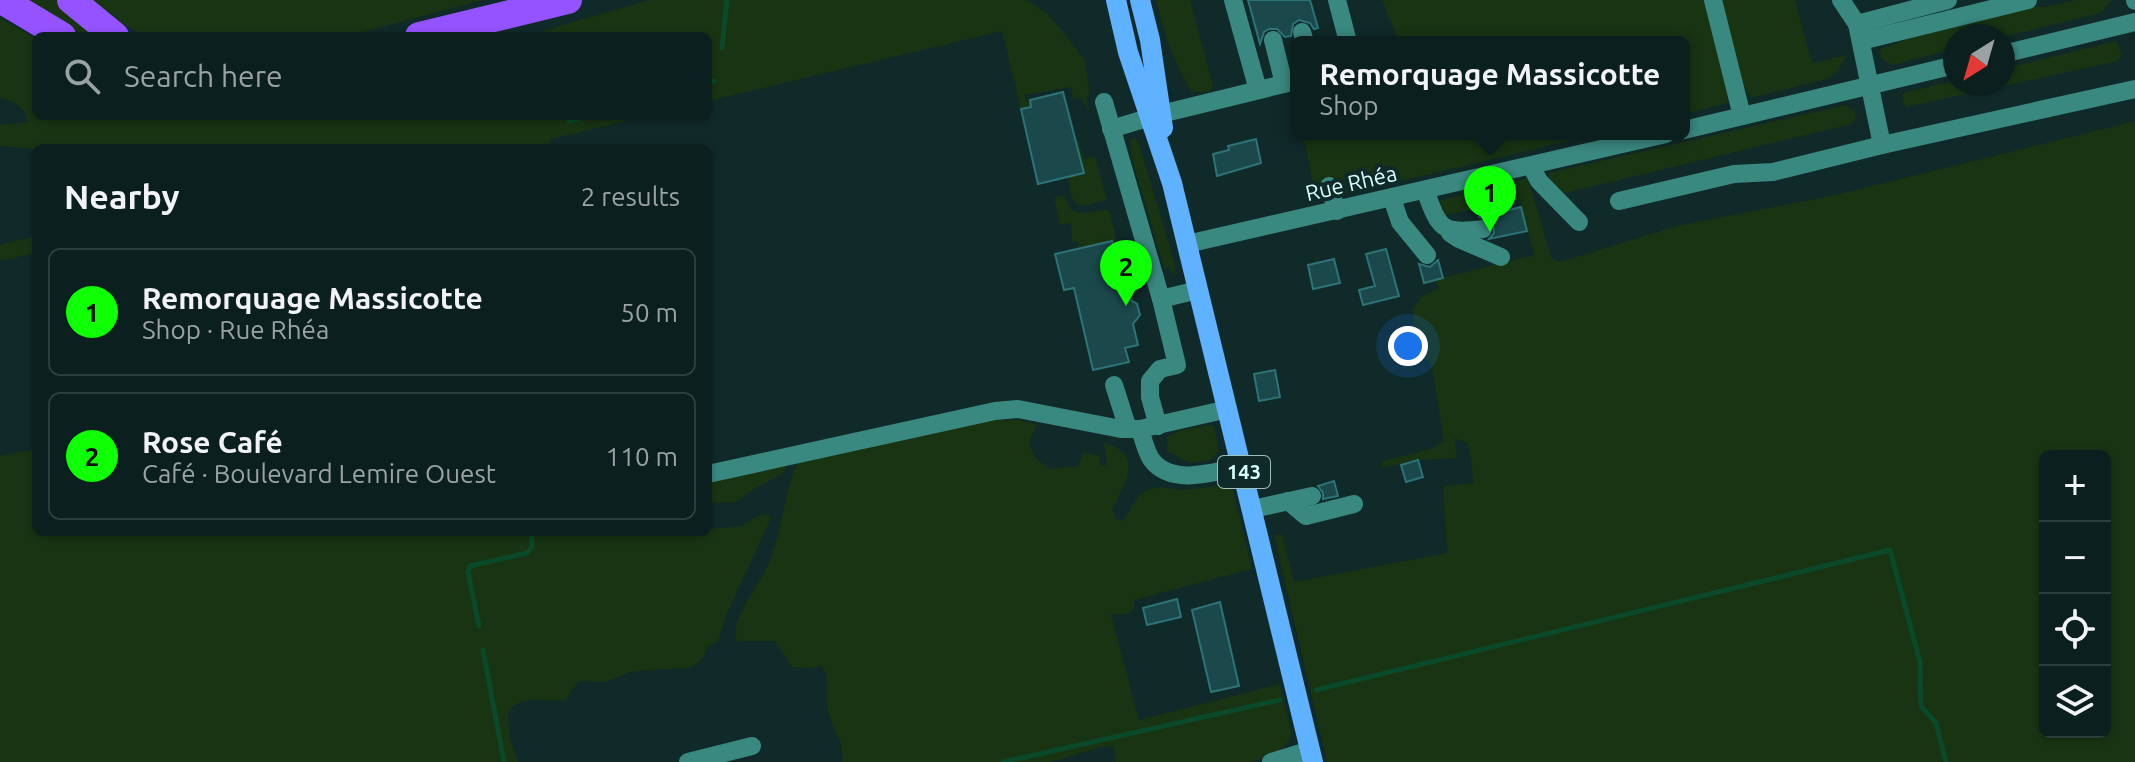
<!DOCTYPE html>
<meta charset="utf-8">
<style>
:root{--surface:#0c1f1f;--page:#152728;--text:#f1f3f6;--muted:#9aa2a4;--line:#2c3d3d;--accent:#0fff04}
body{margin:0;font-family:Ubuntu,sans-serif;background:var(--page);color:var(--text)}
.controls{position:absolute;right:24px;bottom:24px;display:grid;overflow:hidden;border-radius:12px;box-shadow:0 2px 6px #0004}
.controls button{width:72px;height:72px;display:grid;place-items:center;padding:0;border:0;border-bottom:2px solid var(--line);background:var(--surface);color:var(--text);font:40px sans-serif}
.compass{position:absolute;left:1943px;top:24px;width:72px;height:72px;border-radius:50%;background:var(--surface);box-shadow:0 2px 6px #0004;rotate:217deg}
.you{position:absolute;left:1408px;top:346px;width:28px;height:28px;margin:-20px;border:6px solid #fff;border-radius:50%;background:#1a73e8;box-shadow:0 0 0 12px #1a73e833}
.badge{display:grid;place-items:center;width:52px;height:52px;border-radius:50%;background:var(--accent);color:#111;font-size:26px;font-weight:700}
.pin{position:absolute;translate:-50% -66px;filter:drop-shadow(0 2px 4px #0008)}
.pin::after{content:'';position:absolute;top:42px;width:28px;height:24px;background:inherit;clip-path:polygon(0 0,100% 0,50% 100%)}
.popup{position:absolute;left:1290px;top:36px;width:400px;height:104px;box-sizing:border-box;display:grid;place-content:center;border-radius:12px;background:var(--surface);filter:drop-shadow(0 2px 6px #0005);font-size:26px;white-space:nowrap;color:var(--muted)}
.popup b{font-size:30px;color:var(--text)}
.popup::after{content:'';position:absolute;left:50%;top:100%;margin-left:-16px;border:16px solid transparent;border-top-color:var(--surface)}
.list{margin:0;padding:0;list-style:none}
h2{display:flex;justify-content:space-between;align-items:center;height:104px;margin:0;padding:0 32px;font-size:34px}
h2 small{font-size:26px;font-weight:400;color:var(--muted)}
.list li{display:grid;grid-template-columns:52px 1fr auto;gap:24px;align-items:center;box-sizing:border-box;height:128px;margin:0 16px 16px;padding:0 16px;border:2px solid var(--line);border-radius:12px}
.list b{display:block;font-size:30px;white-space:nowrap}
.list p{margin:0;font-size:26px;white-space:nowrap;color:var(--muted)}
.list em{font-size:26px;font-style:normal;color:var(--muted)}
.icon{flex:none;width:44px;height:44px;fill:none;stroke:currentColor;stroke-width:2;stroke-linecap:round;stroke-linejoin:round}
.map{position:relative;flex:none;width:2135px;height:762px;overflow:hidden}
.search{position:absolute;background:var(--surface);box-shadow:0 2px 6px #0004;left:32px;top:32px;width:680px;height:88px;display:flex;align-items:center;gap:20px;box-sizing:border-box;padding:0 28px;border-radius:12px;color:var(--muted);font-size:30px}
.panel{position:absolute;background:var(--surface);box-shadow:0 2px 6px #0004;left:32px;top:144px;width:680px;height:392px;border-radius:12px}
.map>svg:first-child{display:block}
.green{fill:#183413;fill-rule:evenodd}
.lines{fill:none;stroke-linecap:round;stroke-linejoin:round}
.stream{stroke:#0a4929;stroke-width:5}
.building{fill:#1b484b;stroke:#2d7377;stroke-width:2}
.minor{stroke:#3a8981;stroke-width:18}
.major{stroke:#5fb2ff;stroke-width:20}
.highway{stroke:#9453ff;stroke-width:28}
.labels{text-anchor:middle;stroke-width:8;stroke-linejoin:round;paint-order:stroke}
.shield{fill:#102929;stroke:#9cbfbe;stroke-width:2}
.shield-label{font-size:20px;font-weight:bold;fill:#d8fffe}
.street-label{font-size:22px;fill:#d8fffe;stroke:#102929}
</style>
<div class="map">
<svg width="2135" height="762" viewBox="0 0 2135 762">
<rect width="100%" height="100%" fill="#102929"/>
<g class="green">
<polygon points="24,0 55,0 96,36 80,36"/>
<polygon points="92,0 483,0 348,36 145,36 123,24"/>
<polygon points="649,0 1026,0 1047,13 1075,47 1085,62 1090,95 1086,97 1090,115 1082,98 1073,99 1071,87 1024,95 1026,102 1030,100 1031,107 1021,109 1002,31 708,101 708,36 525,36"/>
<path d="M1156,0H1190L1213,86L1209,92H1192C1173,63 1164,33 1156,0Z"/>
<polygon points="1382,0 1707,0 1727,82 1727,103 1684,114 1684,42 1399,42"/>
<polygon points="1719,0 1795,0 1812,63 1847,55 1839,69 1828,79 1751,98 1736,72"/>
<polygon points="2076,0 2112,0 2101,13 2003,37 1955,36 1955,49 1892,65 1882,59 1880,49 1959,20 2019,6 2044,7"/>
<path d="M0,18L36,39V116H647L550,139L552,148H36V157L34,149L0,146V125L28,122C25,106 14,101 0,98Z"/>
<polygon points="2116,41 2122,54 2118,61 1906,107 1902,101 1903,93 1955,81 1955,84 2003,84 2003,69"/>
<polygon points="1846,105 1854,111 1856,117 1852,124 1561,194 1553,191 1548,173"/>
<path d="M2135,121V762H1327L1274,535L1282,534L1294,582L1447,553L1443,486L1474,483L1468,443L1454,438L1457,458L1418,460L1382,468V461L1431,449L1444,441L1432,367L1423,353L1414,325V307L1421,297L1439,288L1434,280L1534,255L1520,200L1441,216L1438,201L1528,178L1552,259L1560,262L1677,226L1840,194ZM2045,456H2105V732H2045Z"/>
<polygon points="1303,134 1420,134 1421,137 1434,134 1598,134 1346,194 1323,193 1316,200"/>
<polygon points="1134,138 1138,140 1176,269 1174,276 1168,267 1164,268 1131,155 1130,140"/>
<polygon points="1079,141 1084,159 1095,156 1107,200 1082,206 1076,204 1071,196 1068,177 1083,173 1076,142"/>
<polygon points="1063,195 1072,211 1080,213 1107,210 1110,212 1124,271 1120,272 1112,241 1079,248 1077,241 1072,241 1071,223 1060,225 1054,198"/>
<polygon points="36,236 36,253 0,261 0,245"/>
<path d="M991,420H1018L1037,424L1029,443L1035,457L1049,469L1078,466L1084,452L1099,456L1101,466L1107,465L1104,443C1146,454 1124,485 1112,510L1117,519L1123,521L1139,495L1149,489L1159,487L1184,490L1227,485L1233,490L1252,569L1134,600V608L1128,614H1111L1139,720L1280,684L1292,736C1284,750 1268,757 1253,762H1116L1113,746L1100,747L1052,762H842C846,742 829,724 827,704C825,690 830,678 822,666L807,668L792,667L775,641H737C728,623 759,585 767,567C781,537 783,500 795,468L798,461Z"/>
<polygon points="1210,425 1214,426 1219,450 1211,460 1190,463 1167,451 1167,437 1181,430"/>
<path d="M36,449V532H708V529L741,526L761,514L772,516L726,616L718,641L708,646L704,656L696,665L686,668L634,671L604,682L579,681L565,700C545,703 522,693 508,712L510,738L518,762H0V456Z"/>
<polygon points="788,464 782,474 757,487 736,502 708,503 708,483"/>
</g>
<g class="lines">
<g class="stream">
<polyline points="722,48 727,0"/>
<polyline points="708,82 714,81"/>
<polyline points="569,121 587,116"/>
<polyline points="479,626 468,572 470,566 527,553 532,547 531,532"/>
<polyline points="483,650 504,762"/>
<polyline points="1316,690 1890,550 1920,662 1921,706 1936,723 1946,762"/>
<polyline points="1003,762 1280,700"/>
</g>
</g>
<g class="building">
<polygon points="1248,0 1310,0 1318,28 1314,29 1310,23 1299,20 1293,24 1291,36 1285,37 1277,29 1269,29 1264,32 1260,44"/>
<polygon points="1063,92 1084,173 1038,184 1021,109 1031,107 1030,100"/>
<polygon points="1256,139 1261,163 1217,176 1213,154 1229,150 1228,146"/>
<polygon points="1521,207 1527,231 1489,239 1494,233 1493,223 1480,217"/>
<polygon points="1112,241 1126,297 1137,304 1140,315 1133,324 1138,345 1125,348 1129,362 1093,370 1074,288 1064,290 1055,254"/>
<polygon points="1386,249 1399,296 1363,305 1359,290 1375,286 1366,254"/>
<polygon points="1334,259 1340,283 1313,289 1308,265"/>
<polygon points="1438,260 1443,278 1424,283 1419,264 1430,267"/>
<polygon points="1275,370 1280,397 1259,401 1254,374"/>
<polygon points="1418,460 1423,477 1406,482 1401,465"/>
<polygon points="1334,481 1338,496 1323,499 1323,493 1318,486"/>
<polygon points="1177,599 1181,617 1147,625 1143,608"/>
<polygon points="1220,602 1239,686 1211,692 1192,610"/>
</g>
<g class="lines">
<g class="minor">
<polyline points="1233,0 1258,90"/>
<polyline points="1337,0 1348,42"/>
<polyline points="1713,0 1742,116"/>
<polyline points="1841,0 1857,24"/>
<polyline points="1948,0 1857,24 1882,145 2135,89"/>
<polyline points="2135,0 2135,1"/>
<polyline points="1302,32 1305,42"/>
<polyline points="1273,40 1284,84"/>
<polyline points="1861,41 2028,0"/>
<polyline points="2003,54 2135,22"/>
<polyline points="1104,102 1161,299 1198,290"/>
<polyline points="1111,129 1161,114 1296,81"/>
<polyline points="1684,130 1955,65"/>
<polyline points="1531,166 1539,181 1579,222"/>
<polyline points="1329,186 1337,211"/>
<path d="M1425,190C1439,228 1441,235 1483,229"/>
<polyline points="1392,198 1400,222 1427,255"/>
<polyline points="1619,201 1734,174 1773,172 1882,145"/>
<polyline points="1450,233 1459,239 1501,257"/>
<polyline points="1187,244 1666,134"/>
<polyline points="1114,385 1128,429"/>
<polyline points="1158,426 1150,397 1150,381 1160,369 1177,365 1161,299"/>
<path d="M1140,429C1143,439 1146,451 1151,459C1171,487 1215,472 1242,466"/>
<polyline points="708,474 995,411 1018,409 1121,429 1140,429 1228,409"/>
<polyline points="1288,501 1306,516 1354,504"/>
<polyline points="1253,509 1312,496"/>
<polyline points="688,762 752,746"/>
<polyline points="1271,762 1310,750"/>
</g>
<g class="major">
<polyline points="1116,0 1128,52 1172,183 1313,762"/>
<polyline points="1140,0 1150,40 1163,128"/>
</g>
<g class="highway">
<polyline points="2,0 62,36"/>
<polyline points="71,0 115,36"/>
<polyline points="419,36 568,0"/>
</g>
</g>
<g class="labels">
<rect class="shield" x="1218" y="456" width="52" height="32" rx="6"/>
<g class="shield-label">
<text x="1244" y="479">143</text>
</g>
<g class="street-label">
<text transform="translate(1351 183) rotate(-13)" y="8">Rue Rhéa</text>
</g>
</g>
</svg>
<div class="controls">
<button>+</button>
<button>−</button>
<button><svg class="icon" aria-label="locate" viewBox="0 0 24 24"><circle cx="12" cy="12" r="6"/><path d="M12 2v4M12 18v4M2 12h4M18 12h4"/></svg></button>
<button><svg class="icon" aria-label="layers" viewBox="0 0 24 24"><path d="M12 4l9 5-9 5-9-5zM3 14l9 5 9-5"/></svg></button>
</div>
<svg class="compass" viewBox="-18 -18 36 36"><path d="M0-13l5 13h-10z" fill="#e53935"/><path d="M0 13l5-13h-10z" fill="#9aa2a4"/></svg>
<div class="you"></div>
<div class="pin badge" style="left:1490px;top:232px">1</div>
<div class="popup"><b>Remorquage Massicotte</b>Shop</div>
<div class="pin badge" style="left:1126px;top:306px">2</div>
<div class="search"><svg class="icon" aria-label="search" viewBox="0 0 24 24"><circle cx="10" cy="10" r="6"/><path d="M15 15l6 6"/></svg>Search here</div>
<section class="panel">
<h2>Nearby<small>2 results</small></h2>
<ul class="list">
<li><span class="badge">1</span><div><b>Remorquage Massicotte</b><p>Shop · Rue Rhéa</p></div><em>50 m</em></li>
<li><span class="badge">2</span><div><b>Rose Café</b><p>Café · Boulevard Lemire Ouest</p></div><em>110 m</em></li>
</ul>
</section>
</div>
